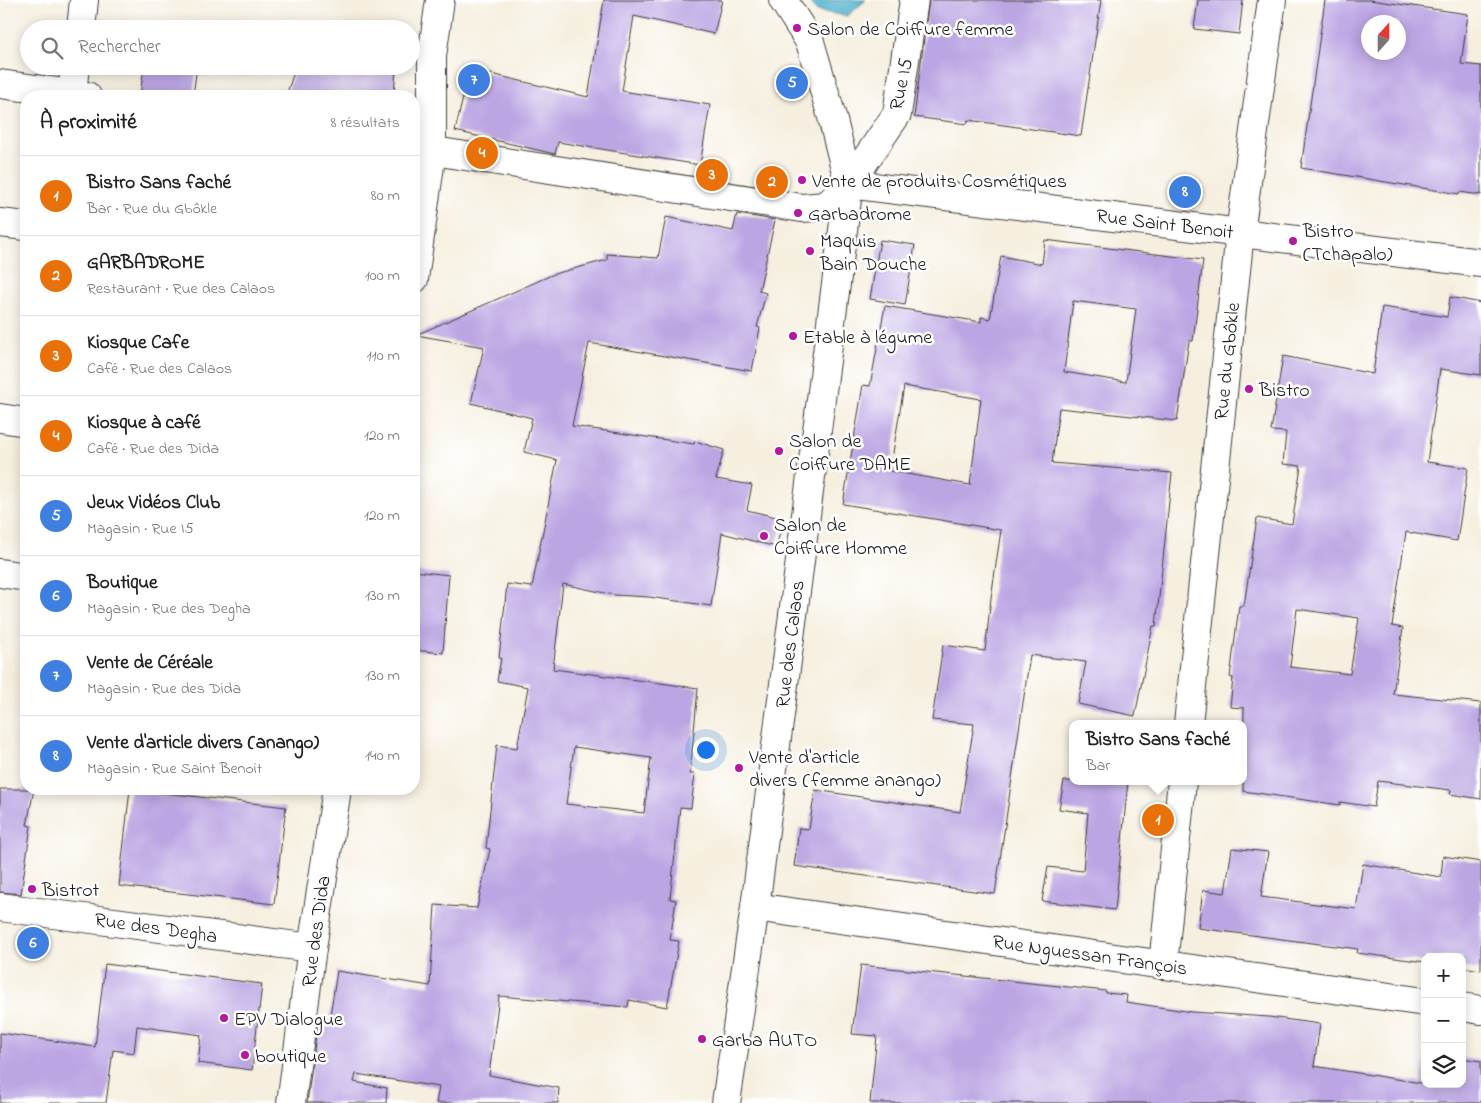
<!DOCTYPE html>
<html lang="fr">
<meta charset="utf-8">
<style>
:root{--surface:#fff;--page:#f2f2f2;--text:#222;--muted:#767676;--line:#e0e0e0;--accent:#b5179e}
body{margin:0;font-family:"Indie Flower",sans-serif;background:var(--page);color:var(--text)}
.controls{position:absolute;right:15px;bottom:15px;display:grid;overflow:hidden;border-radius:10px;box-shadow:0 2px 12px #0003}
.controls button{width:45px;height:45px;display:grid;place-items:center;padding:0;border:0;border-bottom:1px solid var(--line);background:var(--surface);color:var(--text);font:25px sans-serif}
.compass{position:absolute;left:1361px;top:15px;width:45px;height:45px;border-radius:50%;background:var(--surface);box-shadow:0 2px 12px #0003;rotate:21deg}
.you{position:absolute;left:705px;top:749px;width:18px;height:18px;margin:-12px;border:4px solid #fff;border-radius:50%;background:#1a73e8;box-shadow:0 0 0 8px #1a73e833}
.badge{display:grid;place-items:center;width:32px;height:32px;border-radius:50%;background:var(--accent);color:#fff;font-size:16px;font-weight:700}
.pin{position:absolute;translate:-50% -50%;border:2px solid #fff;box-shadow:0 1px 5px #0006}
.popup{position:absolute;left:1069px;top:720px;width:178px;height:65px;box-sizing:border-box;display:grid;place-content:center;border-radius:10px;background:var(--surface);filter:drop-shadow(0 1px 4px #0005);font-size:16px;white-space:nowrap;color:var(--muted)}
.popup b{font-size:19px;color:var(--text)}
.popup::after{content:'';position:absolute;left:50%;top:100%;margin-left:-10px;border:10px solid transparent;border-top-color:var(--surface)}
.list{margin:0;padding:0;list-style:none}
h2{display:flex;justify-content:space-between;align-items:center;height:65px;margin:0;padding:0 20px;font-size:21px}
h2 small{font-size:16px;font-weight:400;color:var(--muted)}
.list li{display:grid;grid-template-columns:32px 1fr auto;gap:15px;align-items:center;box-sizing:border-box;height:80px;padding:0 20px;border-top:1px solid var(--line)}
.list b{display:block;font-size:19px;white-space:nowrap}
.list p{margin:0;font-size:16px;white-space:nowrap;color:var(--muted)}
.list em{font-size:16px;font-style:normal;color:var(--muted)}
.icon{flex:none;width:28px;height:28px;fill:none;stroke:currentColor;stroke-width:2;stroke-linecap:round;stroke-linejoin:round}
.map{position:relative;flex:none;width:1481px;height:1103px;overflow:hidden}
.search{position:absolute;background:var(--surface);box-shadow:0 2px 12px #0003;left:20px;top:20px;width:400px;height:55px;display:flex;align-items:center;gap:12px;box-sizing:border-box;padding:0 18px;border-radius:28px;color:var(--muted);font-size:19px}
.panel{position:absolute;background:var(--surface);box-shadow:0 2px 12px #0003;left:20px;top:90px;width:400px;height:705px;border-radius:20px}
.map>svg:first-child{display:block}
.water{fill:#51b3d0;stroke:#366876}
.building{fill:#bba5e3;fill-rule:evenodd}
.lines{fill:none;stroke-linecap:round;stroke-linejoin:round}
.minor-casing{stroke:#3d3c39;stroke-width:30}
.minor{stroke:#fff;stroke-width:28}
.poi-dot{fill:#b5179e;stroke:#fff;stroke-width:2}
.labels{text-anchor:middle;stroke-width:5;stroke-linejoin:round;paint-order:stroke}
.poi-label{font-size:20px;fill:#1c1c1c;stroke:#fff;text-anchor:start}
.street-label{font-size:20px;fill:#1c1c1c;stroke:#fff}
</style>
<div class="map">
<svg width="1481" height="1103" viewBox="0 0 1481 1103">
<rect width="100%" height="100%" fill="#fff"/>
<filter id="ink" filterUnits="userSpaceOnUse"><feTurbulence type="fractalNoise" baseFrequency=".02" numOctaves="2"/><feDisplacementMap in="SourceGraphic" scale="10" xChannelSelector="R" yChannelSelector="G"/><feConvolveMatrix kernelMatrix="1 2 1 2 8 2 1 2 1" color-interpolation-filters="sRGB"/></filter>
<filter id="wash" filterUnits="userSpaceOnUse"><feTurbulence type="fractalNoise" baseFrequency=".0096" numOctaves="4" result="noise"/><feDisplacementMap in="SourceGraphic" scale="20" xChannelSelector="R" yChannelSelector="G"/><feGaussianBlur stdDeviation="1.12" result="paint"/><feColorMatrix in="noise" values="0 0 0 0 0 0 0 0 0 0 0 0 0 0 0 0 0 1.4 0 .05"/><feComposite in="paint" operator="in"/></filter>
<g filter="url(#wash)">
<rect width="100%" height="100%" fill="#f6efdf"/>
<polygon class="water" points="808,0 866,0 847,16 817,11"/>
<g id="blocks">
<g class="building">
<polygon points="604,0 722,0 714,34 634,16 622,91 710,105 700,165 558,142 555,154 455,131 470,69 588,97"/>
<polygon points="929,0 1101,0 1081,136 968,120 967,124 914,117"/>
<polygon points="1198,0 1243,0 1239,34 1194,29"/>
<path d="M1325,0H1370L1468,14L1461,64L1481,66V195L1459,192V194L1301,168ZM1368,22H1398V52H1368Z"/>
<polygon points="144,66 197,66 193,96 140,96"/>
<polygon points="296,66 396,66 394,96 286,96"/>
<path d="M737,214L775,220L759,291L766,293L757,327L760,328L752,371L589,343L572,426L694,444L695,441L724,450L716,479L752,485L747,510L784,519L776,547L722,533L711,606L649,597L614,595L563,584L553,669L698,688L690,774H695L691,808L680,807L670,899L676,900L670,940L679,941L667,1007L629,1000L628,1007L499,996L489,1075L559,1088L558,1103H436L439,1087L356,1074L354,1082L387,1088L386,1103H307L318,1020L329,1022L337,971L430,986L435,905L477,908L490,849L486,848L497,745L517,748L528,687L497,681L501,658H499L507,584L532,587L557,460L524,452L532,418L471,403L484,347L416,335L554,274L607,260V254L658,258L666,217L733,231ZM574,747L651,758L644,813L566,804Z"/>
<polygon points="880,240 915,245 905,305 870,299"/>
<path d="M1045,240L1203,260L1193,341H1189L1177,421L1059,408L1052,463L1172,473L1156,626H1153L1135,716L1078,704L1086,662L1030,655L995,894L794,866L799,828L809,829L815,790L960,812L974,724L932,720L943,645L985,651L991,598L1001,530L843,504L863,385L870,386L885,306L981,322V317L990,319L1001,256L1042,264ZM1073,301L1136,309L1126,382L1064,372ZM904,386L981,399L970,485L890,471Z"/>
<path d="M1450,297L1481,303V375L1440,369L1427,462L1468,468L1457,541L1406,532L1392,626L1403,628L1393,694L1481,703V799L1450,794L1451,790L1378,781L1374,807L1340,802V805L1243,791L1244,708L1230,707L1233,678L1230,677L1239,606H1244L1257,518L1292,524L1301,466L1283,464L1286,432L1271,431L1283,356L1373,374L1382,307L1447,317ZM1297,609L1359,618L1350,674L1290,667Z"/>
<polygon points="414,571 449,575 443,653 414,650"/>
<polygon points="1064,781 1128,781 1115,910 1042,901 1048,867 1083,871 1088,813 1059,809"/>
<polygon points="0,789 34,789 27,825 31,826 21,894 0,892"/>
<polygon points="130,789 286,807 274,904 119,886"/>
<polygon points="1232,848 1268,852 1261,897 1356,909 1363,864 1441,877 1443,856 1481,862 1481,970 1462,967 1462,957 1425,957 1425,962 1357,953 1358,949 1198,928 1203,890 1225,893"/>
<polygon points="105,964 262,984 252,1070 198,1063 201,1035 137,1026 134,1053 113,1050 106,1103 0,1103 0,1033 95,1047"/>
<polygon points="861,965 1106,991 1106,993 1127,995 1126,1002 1192,1012 1269,1017 1320,1024 1314,1066 1421,1083 1425,1054 1425,1084 1462,1084 1462,1058 1481,1061 1481,1103 870,1103 877,1036 852,1034"/>
</g>
</g>
</g>
<g filter="url(#ink)">
<use href="#blocks" fill-opacity="0" stroke="#3d3c39" stroke-width="1"/>
<g class="lines">
<defs>
<g id="minor">
<polyline points="81,29 84,0"/>
<polyline points="0,84 87,96"/>
<polyline points="72,94 75,66"/>
<polyline points="414,148 802,208 826,206 849,184 897,114 914,0"/>
<polyline points="849,184 1481,263"/>
<polyline points="0,223 26,226"/>
<polyline points="414,279 432,151 432,56 440,0"/>
<polyline points="0,418 26,422"/>
<polyline points="0,573 26,577"/>
<polyline points="1188,724 1240,233 1272,0"/>
<polyline points="0,907 312,948"/>
<polyline points="755,907 1425,1002"/>
<polyline points="1163,965 1182,781"/>
<polyline points="1462,1007 1481,1010"/>
<polyline points="291,1103 312,948 337,789"/>
<polyline points="726,1103 755,907 849,184 832,117 810,42 783,0"/>
</g>
</defs>
<use href="#minor" class="minor-casing"/>
<use href="#minor" class="minor"/>
</g>
</g>
<g class="poi-dot">
<circle cx="797" cy="28" r="5"/>
<circle cx="802" cy="180" r="5"/>
<circle cx="798" cy="213" r="5"/>
<circle cx="1293" cy="241" r="5"/>
<circle cx="810" cy="251" r="5"/>
<circle cx="793" cy="336" r="5"/>
<circle cx="1249" cy="389" r="5"/>
<circle cx="779" cy="451" r="5"/>
<circle cx="764" cy="536" r="5"/>
<circle cx="739" cy="768" r="5"/>
<circle cx="32" cy="889" r="5"/>
<circle cx="224" cy="1018" r="5"/>
<circle cx="702" cy="1039" r="5"/>
<circle cx="245" cy="1055" r="5"/>
</g>
<g class="labels">
<g class="poi-label">
<text x="807" y="35">Salon de Coiffure femme</text>
<text x="812" y="187">Vente de produits Cosmétiques</text>
<text x="808" y="220">Garbadrome</text>
<text x="1303" y="237">Bistro<tspan x="1303" dy="23">(Tchapalo)</tspan></text>
<text x="820" y="247">Maquis<tspan x="820" dy="23">Bain Douche</tspan></text>
<text x="803" y="343">Etable à légume</text>
<text x="1259" y="396">Bistro</text>
<text x="789" y="447">Salon de<tspan x="789" dy="23">Coiffure DAME</tspan></text>
<text x="774" y="531">Salon de<tspan x="774" dy="23">Coiffure Homme</tspan></text>
<text x="749" y="763">Vente d'article<tspan x="749" dy="23">divers (femme anango)</tspan></text>
<text x="42" y="896">Bistrot</text>
<text x="234" y="1025">EPV Dialogue</text>
<text x="712" y="1046">Garba AUTO</text>
<text x="255" y="1062">boutique</text>
</g>
<g class="street-label">
<text transform="translate(900 84) rotate(-79)" y="7">Rue I5</text>
<text transform="translate(1165 223) rotate(7)" y="7">Rue Saint Benoit</text>
<text transform="translate(1226 361) rotate(-84)" y="7">Rue du Gbôkle</text>
<text transform="translate(789 644) rotate(-83)" y="7">Rue des Calaos</text>
<text transform="translate(156 927) rotate(8)" y="7">Rue des Degha</text>
<text transform="translate(315 931) rotate(-82)" y="7">Rue des Dida</text>
<text transform="translate(1090 954) rotate(8)" y="7">Rue Nguessan François</text>
</g>
</g>
</svg>
<div class="controls">
<button>+</button>
<button>−</button>
<button><svg class="icon" aria-label="layers" viewBox="0 0 24 24"><path d="M12 4l9 5-9 5-9-5zM3 14l9 5 9-5"/></svg></button>
</div>
<svg class="compass" viewBox="-18 -18 36 36"><path d="M0-13l5 13h-10z" fill="#e53935"/><path d="M0 13l5-13h-10z" fill="#767676"/></svg>
<div class="you"></div>
<div class="pin badge" style="left:1158px;top:820px;background:#e8710a">1</div>
<div class="popup"><b>Bistro Sans faché</b>Bar</div>
<div class="pin badge" style="left:772px;top:182px;background:#e8710a">2</div>
<div class="pin badge" style="left:712px;top:175px;background:#e8710a">3</div>
<div class="pin badge" style="left:482px;top:153px;background:#e8710a">4</div>
<div class="pin badge" style="left:792px;top:83px;background:#3f7fe0">5</div>
<div class="pin badge" style="left:33px;top:943px;background:#3f7fe0">6</div>
<div class="pin badge" style="left:474px;top:80px;background:#3f7fe0">7</div>
<div class="pin badge" style="left:1185px;top:192px;background:#3f7fe0">8</div>
<div class="search"><svg class="icon" aria-label="search" viewBox="0 0 24 24"><circle cx="10" cy="10" r="6"/><path d="M15 15l6 6"/></svg>Rechercher</div>
<section class="panel">
<h2>À proximité<small>8 résultats</small></h2>
<ul class="list">
<li><span class="badge" style="background:#e8710a">1</span><div><b>Bistro Sans faché</b><p>Bar · Rue du Gbôkle</p></div><em>80 m</em></li>
<li><span class="badge" style="background:#e8710a">2</span><div><b>GARBADROME</b><p>Restaurant · Rue des Calaos</p></div><em>100 m</em></li>
<li><span class="badge" style="background:#e8710a">3</span><div><b>Kiosque Cafe</b><p>Café · Rue des Calaos</p></div><em>110 m</em></li>
<li><span class="badge" style="background:#e8710a">4</span><div><b>Kiosque à café</b><p>Café · Rue des Dida</p></div><em>120 m</em></li>
<li><span class="badge" style="background:#3f7fe0">5</span><div><b>Jeux Vidéos Club</b><p>Magasin · Rue I5</p></div><em>120 m</em></li>
<li><span class="badge" style="background:#3f7fe0">6</span><div><b>Boutique</b><p>Magasin · Rue des Degha</p></div><em>130 m</em></li>
<li><span class="badge" style="background:#3f7fe0">7</span><div><b>Vente de Céréale</b><p>Magasin · Rue des Dida</p></div><em>130 m</em></li>
<li><span class="badge" style="background:#3f7fe0">8</span><div><b>Vente d'article divers (anango)</b><p>Magasin · Rue Saint Benoit</p></div><em>140 m</em></li>
</ul>
</section>
</div>
